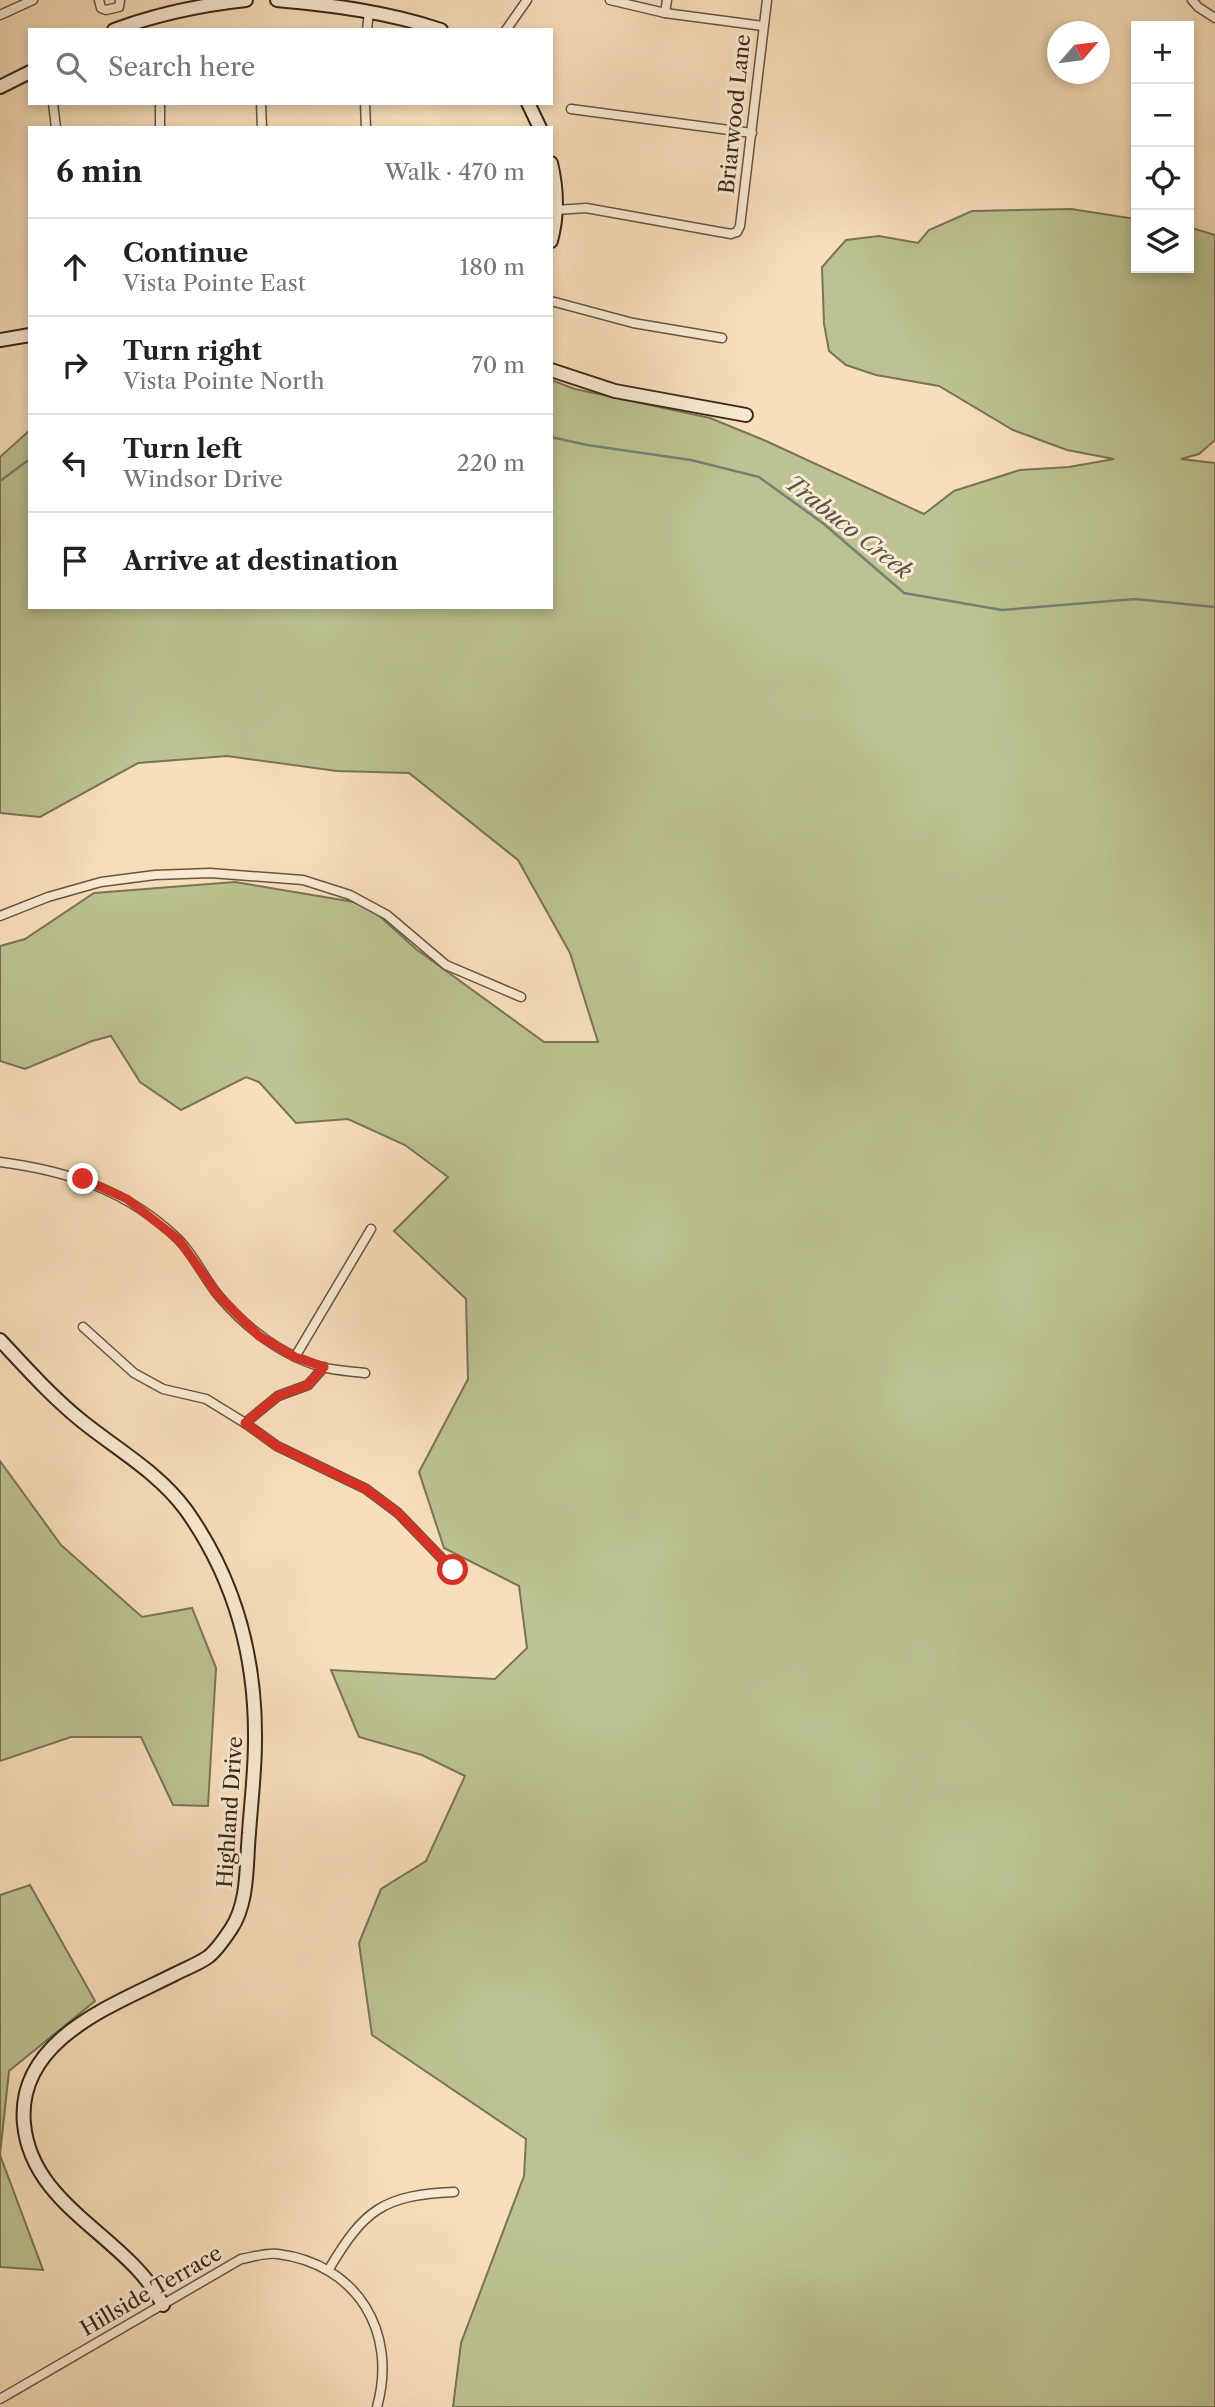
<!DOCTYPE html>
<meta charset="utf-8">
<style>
:root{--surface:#fff;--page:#f2f2f2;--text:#222;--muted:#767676;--line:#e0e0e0}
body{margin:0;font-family:"Libre Caslon Text",serif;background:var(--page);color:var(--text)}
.controls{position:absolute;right:21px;top:21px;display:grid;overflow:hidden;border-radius:0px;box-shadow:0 4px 10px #0003}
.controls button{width:63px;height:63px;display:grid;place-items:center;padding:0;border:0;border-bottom:2px solid var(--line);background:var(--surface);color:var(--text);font:35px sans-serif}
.compass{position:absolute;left:1047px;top:21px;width:63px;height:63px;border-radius:50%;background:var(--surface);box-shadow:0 4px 10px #0003;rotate:62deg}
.stop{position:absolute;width:21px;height:21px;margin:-16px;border:5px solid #d93025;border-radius:50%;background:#fff}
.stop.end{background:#d93025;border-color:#fff;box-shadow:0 2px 7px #0008}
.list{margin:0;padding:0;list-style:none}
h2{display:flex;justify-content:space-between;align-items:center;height:91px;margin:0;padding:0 28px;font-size:30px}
h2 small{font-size:23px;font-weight:400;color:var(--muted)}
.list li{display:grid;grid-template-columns:46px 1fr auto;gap:21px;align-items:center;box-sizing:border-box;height:98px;padding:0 28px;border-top:2px solid var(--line)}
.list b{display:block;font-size:26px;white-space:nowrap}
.list p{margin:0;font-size:23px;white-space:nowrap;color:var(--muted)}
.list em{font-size:23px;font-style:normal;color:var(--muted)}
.icon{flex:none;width:38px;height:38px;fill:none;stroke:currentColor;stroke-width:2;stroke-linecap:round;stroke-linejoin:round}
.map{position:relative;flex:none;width:1215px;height:2407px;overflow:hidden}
.search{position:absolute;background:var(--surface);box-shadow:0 4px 10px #0003;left:28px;top:28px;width:525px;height:77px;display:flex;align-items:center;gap:18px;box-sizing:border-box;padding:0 24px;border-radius:0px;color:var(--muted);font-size:26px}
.panel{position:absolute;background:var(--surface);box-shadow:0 4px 10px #0003;left:28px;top:126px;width:525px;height:483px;border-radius:0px}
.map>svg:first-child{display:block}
.green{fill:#bcc291;stroke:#7a7454;stroke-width:2}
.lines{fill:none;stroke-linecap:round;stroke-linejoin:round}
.stream{stroke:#758076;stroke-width:2.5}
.street-casing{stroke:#675441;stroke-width:11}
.secondary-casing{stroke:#372618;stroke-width:16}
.street{stroke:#faead3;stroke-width:8}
.secondary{stroke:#faead3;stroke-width:12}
.route{stroke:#d93025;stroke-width:9}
.labels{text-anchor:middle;stroke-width:6;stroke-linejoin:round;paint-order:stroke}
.street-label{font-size:21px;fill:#372618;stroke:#faead3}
.water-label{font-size:23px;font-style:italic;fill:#565347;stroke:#faead3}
</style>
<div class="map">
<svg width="1215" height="2407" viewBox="0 0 1215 2407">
<rect width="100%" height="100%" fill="#f8dfbb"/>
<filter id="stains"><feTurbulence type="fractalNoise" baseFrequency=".00286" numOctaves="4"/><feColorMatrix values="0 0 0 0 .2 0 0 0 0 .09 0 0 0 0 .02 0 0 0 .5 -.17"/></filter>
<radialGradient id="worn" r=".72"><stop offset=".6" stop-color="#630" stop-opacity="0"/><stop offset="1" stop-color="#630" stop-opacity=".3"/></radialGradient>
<g class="green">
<polygon points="1071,209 1136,219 1136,268 1189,268 1189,227 1215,235 1215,440 1199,454 1181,459 1215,463 1215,2407 453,2407 461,2343 524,2176 526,2139 372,2035 359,1943 381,1889 426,1861 465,1776 422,1755 359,1737 331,1670 495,1679 527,1648 519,1586 444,1548 419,1472 468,1379 466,1299 394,1231 448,1177 405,1145 348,1119 296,1123 259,1082 246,1077 181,1110 140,1082 111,1036 92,1041 25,1069 0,1061 0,946 25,939 94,893 235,882 366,904 416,949 544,1042 598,1042 570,953 518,860 409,773 337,771 227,756 138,763 40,817 0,813 0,457 30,430 30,607 551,607 551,380 575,389 710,418 766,441 924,514 954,491 1020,470 1069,467 1114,459 1067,450 1013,430 939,386 876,375 846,365 829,351 824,324 822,267 846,240 879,236 918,243 929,230 972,211"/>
<polygon points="0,1461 61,1545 142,1617 192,1608 216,1668 208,1806 173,1805 141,1737 71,1737 0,1761"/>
<polygon points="30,1885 95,2001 9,2071 0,2155 43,2270 0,2267 0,1895"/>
</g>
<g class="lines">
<g class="stream">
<polyline points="551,437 587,445 691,460 759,477 824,524 904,593 1002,610 1135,599 1215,607"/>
<polyline points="0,481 30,459"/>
</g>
<defs>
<g id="street">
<polyline points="99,0 101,8 106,10 119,7 120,0"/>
<polyline points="610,0 665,13 763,26"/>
<polyline points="1192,0 1198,7 1215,18"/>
<polyline points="665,13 667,0"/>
<polyline points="0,15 33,0"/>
<polyline points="367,30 369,11"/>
<polyline points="506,30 527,0"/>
<polyline points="53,103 56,128"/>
<polyline points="160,103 160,128"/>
<polyline points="261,103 262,128"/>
<polyline points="365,103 366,128"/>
<polyline points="571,109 752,133"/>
<polyline points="556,210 586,208 731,234 737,232 740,226 767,0"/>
<polyline points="551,301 633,323 722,338"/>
<polyline points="0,916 48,897 101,882 155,875 210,873 303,880 350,895 387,915 446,965 521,997"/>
<path d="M0,1162C68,1171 127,1190 178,1239C194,1255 204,1278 218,1295C246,1328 281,1355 322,1367C336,1371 351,1371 365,1373"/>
<polyline points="83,1327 134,1373 163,1389 206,1399 245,1423 277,1446 366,1489 398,1513 453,1570"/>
<polyline points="295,1357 371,1229"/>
<polyline points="245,1423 278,1396 308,1385 324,1367"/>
<path d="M329,2269C364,2210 383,2195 454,2192"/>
<path d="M0,2399L241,2259C253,2257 267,2252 278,2254C357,2264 398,2332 377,2407"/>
</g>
<g id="secondary">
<path d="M277,0C332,5 388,12 441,30"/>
<path d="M114,30C157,14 200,5 246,0"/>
<polyline points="0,87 30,72"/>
<polyline points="528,103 540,128"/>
<path d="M551,163C557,188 558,215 551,241"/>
<polyline points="0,340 30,335"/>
<polyline points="551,370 615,391 746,415"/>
<path d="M0,1340C27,1369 53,1398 83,1422C118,1450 159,1473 186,1510C235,1579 256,1657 255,1741C255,1772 251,1803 249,1833C246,1864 249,1902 231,1929C225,1938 216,1951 208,1957C198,1964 185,1969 175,1974C114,2005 16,2039 24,2124C32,2208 128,2236 163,2305"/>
</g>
</defs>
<use href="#street" class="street-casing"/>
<use href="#secondary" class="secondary-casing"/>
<use href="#street" class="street"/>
<use href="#secondary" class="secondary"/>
</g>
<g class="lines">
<polyline class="route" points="83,1179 127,1199 179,1240 218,1295 259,1336 295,1357 324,1367 308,1385 278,1396 245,1423 277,1446 366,1489 398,1513 453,1570"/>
</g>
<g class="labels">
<g class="street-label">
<text transform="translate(735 114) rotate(-84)" y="7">Briarwood Lane</text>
<text transform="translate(230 1812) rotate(-86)" y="7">Highland Drive</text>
<text transform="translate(151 2291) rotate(-30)" y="7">Hillside Terrace</text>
</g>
<g class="water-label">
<text transform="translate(849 527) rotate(38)" y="8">Trabuco Creek</text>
</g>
</g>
<rect width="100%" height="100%" filter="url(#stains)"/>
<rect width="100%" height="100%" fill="url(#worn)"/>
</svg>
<div class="controls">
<button>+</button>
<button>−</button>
<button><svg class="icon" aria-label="locate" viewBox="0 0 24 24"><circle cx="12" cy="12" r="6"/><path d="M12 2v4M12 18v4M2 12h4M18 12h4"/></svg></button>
<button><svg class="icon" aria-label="layers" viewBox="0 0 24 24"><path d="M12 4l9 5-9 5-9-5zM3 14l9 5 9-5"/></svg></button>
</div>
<svg class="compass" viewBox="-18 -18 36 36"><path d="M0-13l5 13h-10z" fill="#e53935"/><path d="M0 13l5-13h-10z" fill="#767676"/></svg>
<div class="stop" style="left:453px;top:1570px"></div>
<div class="stop end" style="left:83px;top:1179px"></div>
<div class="search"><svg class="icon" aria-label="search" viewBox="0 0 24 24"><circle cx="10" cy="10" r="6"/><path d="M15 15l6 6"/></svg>Search here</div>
<section class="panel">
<h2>6 min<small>Walk · 470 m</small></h2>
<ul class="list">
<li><svg class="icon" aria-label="ahead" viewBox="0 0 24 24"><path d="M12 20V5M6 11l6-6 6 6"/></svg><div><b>Continue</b><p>Vista Pointe East</p></div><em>180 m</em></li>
<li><svg class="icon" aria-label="right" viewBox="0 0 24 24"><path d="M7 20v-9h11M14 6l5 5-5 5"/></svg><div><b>Turn right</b><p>Vista Pointe North</p></div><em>70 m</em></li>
<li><svg class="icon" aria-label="left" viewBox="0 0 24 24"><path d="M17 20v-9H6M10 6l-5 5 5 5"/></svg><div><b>Turn left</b><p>Windsor Drive</p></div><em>220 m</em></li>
<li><svg class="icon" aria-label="arrive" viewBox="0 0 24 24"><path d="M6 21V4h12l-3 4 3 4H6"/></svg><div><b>Arrive at destination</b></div></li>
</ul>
</section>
</div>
